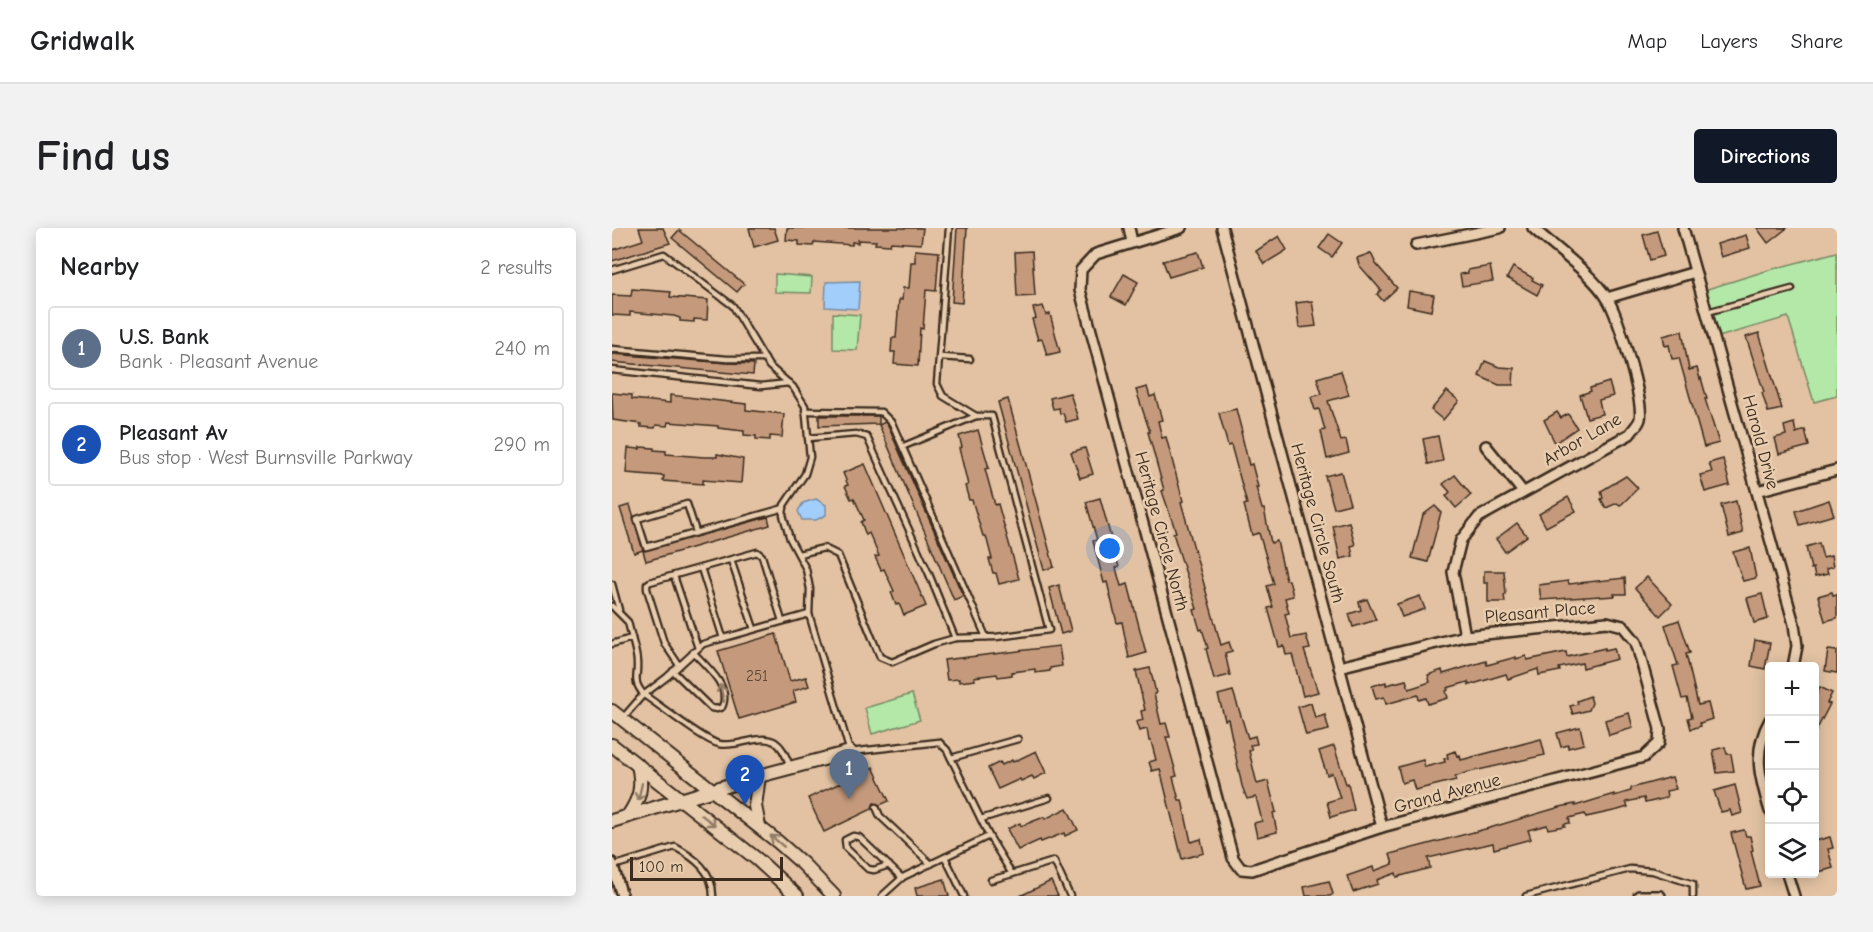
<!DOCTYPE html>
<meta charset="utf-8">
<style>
:root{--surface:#fff;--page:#f2f2f2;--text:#202124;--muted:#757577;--line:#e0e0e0;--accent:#111827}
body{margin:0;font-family:"Comic Neue",sans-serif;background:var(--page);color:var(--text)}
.controls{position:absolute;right:18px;bottom:18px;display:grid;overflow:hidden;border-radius:6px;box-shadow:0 3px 15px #0003}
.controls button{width:54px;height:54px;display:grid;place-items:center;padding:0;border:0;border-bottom:2px solid var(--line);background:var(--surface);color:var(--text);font:30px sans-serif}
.scale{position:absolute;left:18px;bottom:15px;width:153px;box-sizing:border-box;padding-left:6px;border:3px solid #3b2a1e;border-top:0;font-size:16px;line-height:21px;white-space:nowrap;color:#3b2a1e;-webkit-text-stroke:4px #e8cdaf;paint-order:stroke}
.you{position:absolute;left:498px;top:321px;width:21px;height:21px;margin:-15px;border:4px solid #fff;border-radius:50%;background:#1a73e8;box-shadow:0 0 0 9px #1a73e833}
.badge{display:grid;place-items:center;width:39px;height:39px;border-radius:50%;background:var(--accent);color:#fff;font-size:20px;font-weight:700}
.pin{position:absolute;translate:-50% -50px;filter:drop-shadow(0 2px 3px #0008)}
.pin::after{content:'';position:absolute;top:32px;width:21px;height:18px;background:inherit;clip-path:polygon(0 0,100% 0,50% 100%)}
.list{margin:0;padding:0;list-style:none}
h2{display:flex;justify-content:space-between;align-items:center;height:78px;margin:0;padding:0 24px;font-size:26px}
h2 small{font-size:20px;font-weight:400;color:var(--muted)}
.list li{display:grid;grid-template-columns:39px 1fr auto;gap:18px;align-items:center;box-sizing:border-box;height:84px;margin:0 12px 12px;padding:0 12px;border:2px solid var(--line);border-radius:6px}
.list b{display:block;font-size:22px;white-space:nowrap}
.list p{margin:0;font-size:20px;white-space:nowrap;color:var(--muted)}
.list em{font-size:20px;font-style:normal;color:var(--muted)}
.icon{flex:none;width:33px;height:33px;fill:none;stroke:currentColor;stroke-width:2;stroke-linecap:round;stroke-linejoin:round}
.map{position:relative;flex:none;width:1225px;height:668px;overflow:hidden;border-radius:6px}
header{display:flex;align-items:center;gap:36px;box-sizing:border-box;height:84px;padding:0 30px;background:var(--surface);border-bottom:2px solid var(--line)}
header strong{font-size:28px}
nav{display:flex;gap:33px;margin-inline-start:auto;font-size:21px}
.intro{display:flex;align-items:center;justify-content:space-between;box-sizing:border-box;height:144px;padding:0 36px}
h1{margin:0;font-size:42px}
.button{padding:15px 27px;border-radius:6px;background:var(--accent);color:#fff;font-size:21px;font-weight:700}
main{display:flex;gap:36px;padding:0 36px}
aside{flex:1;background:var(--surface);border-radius:6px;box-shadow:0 3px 15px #0003}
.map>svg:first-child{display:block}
.green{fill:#b3e8a9;stroke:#778964;stroke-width:1.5}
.water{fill:#a2cefc;stroke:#798ca3;stroke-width:1.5}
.building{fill:#c59a7b;stroke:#3b2a1e;stroke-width:1.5}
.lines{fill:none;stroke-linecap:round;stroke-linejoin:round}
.service-casing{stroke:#3b2a1e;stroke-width:9}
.minor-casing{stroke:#3b2a1e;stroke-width:14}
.tertiary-casing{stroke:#3b2a1e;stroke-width:16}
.service{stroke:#e8cdaf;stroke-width:4.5}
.minor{stroke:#e8cdaf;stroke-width:9}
.tertiary{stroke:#e8cdaf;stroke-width:12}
.oneway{stroke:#927c66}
.labels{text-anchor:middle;stroke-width:5;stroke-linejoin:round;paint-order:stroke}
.number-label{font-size:15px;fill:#5e4635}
.street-label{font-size:18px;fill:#3b2a1e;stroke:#e8cdaf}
</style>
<header>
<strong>Gridwalk</strong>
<nav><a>Map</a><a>Layers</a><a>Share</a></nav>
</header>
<div class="intro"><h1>Find us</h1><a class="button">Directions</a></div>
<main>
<aside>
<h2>Nearby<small>2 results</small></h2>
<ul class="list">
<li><span class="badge" style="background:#5c6f8a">1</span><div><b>U.S. Bank</b><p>Bank · Pleasant Avenue</p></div><em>240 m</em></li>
<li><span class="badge" style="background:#1a4fb4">2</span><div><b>Pleasant Av</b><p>Bus stop · West Burnsville Parkway</p></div><em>290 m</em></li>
</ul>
</aside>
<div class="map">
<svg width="1225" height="668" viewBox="0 0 1225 668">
<rect width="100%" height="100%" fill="#e2c2a2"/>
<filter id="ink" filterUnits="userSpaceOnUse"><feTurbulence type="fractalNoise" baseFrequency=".0167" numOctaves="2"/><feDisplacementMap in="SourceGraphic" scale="12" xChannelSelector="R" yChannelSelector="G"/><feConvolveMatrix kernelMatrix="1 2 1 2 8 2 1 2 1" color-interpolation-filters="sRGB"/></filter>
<g filter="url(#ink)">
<g class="green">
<polygon points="1225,24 1225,168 1202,174 1176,89 1103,110 1089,63 1157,42"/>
<polygon points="163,46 200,49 199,65 163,64"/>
<polygon points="221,85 248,87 245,122 221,121"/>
<polygon points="300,466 308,492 260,506 253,480"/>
</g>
<g class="water">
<polygon points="248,53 246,81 213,79 214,54"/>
<polygon points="204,271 214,277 214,287 204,292 190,292 186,283 191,275"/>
</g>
<g class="building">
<polygon points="27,0 51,0 58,15 0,33 0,22 31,12"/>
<polygon points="137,0 162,0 166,12 142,19"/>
<polygon points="175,0 311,0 309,16 279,14 278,17 263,16 264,13 246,12 246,15 240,14 240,17 202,14 201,18 187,17 187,13 174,12"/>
<polygon points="345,0 355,0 350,75 340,74"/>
<polygon points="1145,0 1175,0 1156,15"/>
<polygon points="67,2 132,56 125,64 60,10"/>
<polygon points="1045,3 1052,28 1038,32 1031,7"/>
<polygon points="717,6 730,15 720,29 707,20"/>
<polygon points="1134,7 1138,20 1109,29 1105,16"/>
<polygon points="667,8 675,22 652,36 644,23"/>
<polygon points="303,22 327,24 324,63 314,62 311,101 308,100 306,138 282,136 283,124 279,124 280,110 284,110 287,71 290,72 291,60 297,60 299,34 303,34"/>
<polygon points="420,23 423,68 405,69 403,24"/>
<polygon points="586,24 591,39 557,49 551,33"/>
<polygon points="759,25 764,36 785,60 771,73 765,66 769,62 747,37 745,30"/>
<polygon points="878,38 881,53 850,58 848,46 856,45 856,42"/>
<polygon points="901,39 921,50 920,52 930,57 925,67 895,50"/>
<polygon points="512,46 526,54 514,77 499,69"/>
<polygon points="20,61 59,64 58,69 96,72 95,92 82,91 82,94 68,93 68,90 62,88 18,84 18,88 0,87 0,67 19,68"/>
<polygon points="797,63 822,67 819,83 795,78"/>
<polygon points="700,73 704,98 687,100 684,75"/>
<polygon points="431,78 434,87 438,86 448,124 435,127 430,111 426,112 420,91 424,90 421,80"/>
<polygon points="1070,103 1077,142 1085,140 1088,151 1089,150 1095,171 1093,171 1107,215 1092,219 1067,130 1060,131 1057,117 1053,118 1051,108"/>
<polygon points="1147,105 1170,181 1156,184 1150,165 1152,164 1134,109"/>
<polygon points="0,126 115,135 142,136 141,147 0,134"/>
<polygon points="873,133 887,139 902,140 901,157 887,157 867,148"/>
<polygon points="729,143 737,167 716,173 729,213 734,212 737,225 715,231 709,203 713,202 707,181 703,182 699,169 710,166 705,150"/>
<polygon points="997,154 1001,168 987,172 990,186 975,190 968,167 979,163 978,160"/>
<polygon points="535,159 538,169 543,167 550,192 546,193 550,210 554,209 571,273 569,274 609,417 617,414 620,423 613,425 618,447 602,451 594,421 596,420 590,401 588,402 582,382 585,381 561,305 564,304 550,263 552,262 536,204 538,204 524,162"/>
<polygon points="835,163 847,173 831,192 819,182"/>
<polygon points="0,165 20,167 20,171 58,175 58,167 134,176 134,182 172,186 170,209 158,208 158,212 144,211 144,208 132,207 132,203 106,200 106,198 56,194 55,198 44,197 43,200 29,199 29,196 1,192"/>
<polygon points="458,165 466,191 454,194 451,185 448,186 447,180 441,181 438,170"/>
<polygon points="396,171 442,339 432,342 386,174"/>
<polygon points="624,181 630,204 629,204 637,237 640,236 646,259 644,259 650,281 652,281 659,315 665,313 674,352 677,352 681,368 673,370 677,385 673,386 679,410 694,407 698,421 692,422 706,464 691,468 680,426 674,427 672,418 667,419 656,380 661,379 655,358 662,356 647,305 640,307 632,277 635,276 619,217 616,218 607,185"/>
<polygon points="945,184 949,190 956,186 965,200 943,215 932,192"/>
<polygon points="207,188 267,188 267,196 207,198"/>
<polygon points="273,194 276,198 351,368 342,372 267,197"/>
<polygon points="1182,195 1184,205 1193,202 1197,218 1167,226 1163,210 1174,207 1172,198"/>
<polygon points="366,202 377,240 373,241 383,277 386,276 407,351 387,356 384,345 381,345 377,331 380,331 374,308 371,308 360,272 357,272 353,258 356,257 347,220 350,219 347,208"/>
<polygon points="826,208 831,233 816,236 811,211"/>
<polygon points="28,219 42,220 42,222 54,223 54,226 92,229 105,229 105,226 131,231 129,255 91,252 91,256 51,253 52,248 14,245 16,220 28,221"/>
<polygon points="473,220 481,246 468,250 459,224"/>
<polygon points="1111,231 1118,257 1093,264 1088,247 1100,244 1097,235"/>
<polygon points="253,236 314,378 292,387 287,376 284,377 279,364 282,363 272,341 269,342 263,329 267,328 257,305 254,307 249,294 252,292 242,270 239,271 233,258 236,257 231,245"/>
<polygon points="729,244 738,276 722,280 713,248"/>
<polygon points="843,247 859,267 844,280 834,268 838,264 831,256"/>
<polygon points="1014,248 1026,260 1011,275 1008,277 1005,275 994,280 989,271 991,270 989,263"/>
<polygon points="956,269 964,283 934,299 927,286"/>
<polygon points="488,270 507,339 504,340 509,358 516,356 534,425 517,430 510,394 505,395 495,354 492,355 481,313 485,312 474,274"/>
<polygon points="1217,272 1222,287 1188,297 1184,283"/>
<polygon points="1124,273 1131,305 1117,309 1109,277"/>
<polygon points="18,277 31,322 22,325 8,280"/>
<polygon points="823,278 829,284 816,334 800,330 811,287"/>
<polygon points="156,289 158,297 34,333 31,323"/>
<polygon points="737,294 743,317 739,318 741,328 728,331 721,298"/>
<polygon points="905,295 915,308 893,324 884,311"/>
<polygon points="1207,315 1211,330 1219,328 1221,339 1214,341 1216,346 1203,349 1201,340 1199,341 1194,319"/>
<polygon points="1138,320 1144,350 1131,353 1121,324"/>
<polygon points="872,343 892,343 894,367 892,367 893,374 876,374 876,355 872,355"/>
<polygon points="1035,349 1060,376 1048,388 1023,360"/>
<polygon points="1013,350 1014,366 1002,366 1003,368 988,369 988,368 929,372 927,357 956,353 957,356"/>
<polygon points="447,357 459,403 449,406 437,360"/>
<polygon points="1220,364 1221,367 1225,366 1225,390 1213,393 1206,368"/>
<polygon points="1150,366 1156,391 1142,395 1135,370"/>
<polygon points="808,368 813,381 790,389 785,376"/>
<polygon points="755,371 764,392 741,399 737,386 749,382 747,374"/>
<polygon points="1067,392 1078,425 1074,426 1086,477 1096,475 1100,491 1088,495 1089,498 1079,501 1076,490 1080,489 1075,470 1070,471 1061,438 1066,437 1053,397"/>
<polygon points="164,406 178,453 194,449 197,458 181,463 184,474 127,491 106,423"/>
<polygon points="1143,412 1158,415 1153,441 1139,438"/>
<polygon points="447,418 450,438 438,440 438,443 423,445 423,441 400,444 400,447 386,449 385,446 362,449 363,452 347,454 347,451 335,452 332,432"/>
<polygon points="993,420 993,422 1002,420 1005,431 971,440 970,435 947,440 948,443 927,447 926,441 896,451 894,446 861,456 857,457 856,454 835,460 836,462 834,463 836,470 816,476 814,470 807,472 806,467 774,476 772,469 764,471 760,458 774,454 774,457 794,452 797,461 818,454 816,447 830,442 831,446 874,433 875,437 904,429 904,431 914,428 915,432 954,424 955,429"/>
<polygon points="1216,422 1225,423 1225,445 1213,443"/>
<polygon points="538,440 544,465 542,466 549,496 554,495 558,509 554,509 565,548 561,549 567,572 570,572 579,614 589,611 592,625 570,631 548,541 540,543 537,534 544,532 539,513 537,513 535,501 527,503 524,494 531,492 529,483 533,482 524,443"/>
<polygon points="1208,459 1220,465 1215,475 1218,476 1203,505 1203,470"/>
<polygon points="621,463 636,510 643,508 645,516 638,517 640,522 637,523 645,556 656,553 664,584 661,585 665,604 645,609 642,595 650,593 644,569 635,571 630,558 616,491 613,492 606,467"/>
<polygon points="978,468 980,475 977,482 961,486 958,478 966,476 965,473"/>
<polygon points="699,475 703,490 713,487 717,502 694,507 686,479"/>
<polygon points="1017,485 1021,500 997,507 993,492"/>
<polygon points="968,499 972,516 956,520 956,517 949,519 945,505"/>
<polygon points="929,511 933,527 853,545 843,549 844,552 803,562 800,552 790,555 786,539 811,532 813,539 833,534 832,531 836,530 835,526 843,523 845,528 848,527 849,532"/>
<polygon points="722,518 734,556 736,555 742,582 719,589 715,574 728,570 720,545 715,547 707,523"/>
<polygon points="1113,519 1115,526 1119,526 1122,543 1105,545 1101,522"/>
<polygon points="424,523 434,545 422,551 420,548 409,553 408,551 386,561 376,540 388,534 390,537 400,532 401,534"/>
<polygon points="261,539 277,573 268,577 262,575 260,581 212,604 196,570 243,548 246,550 249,550 251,544"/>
<polygon points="1060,549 1064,561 1054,563 1055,569 1050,571 1033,575 1032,570 1014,574 1016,579 1006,582 974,589 973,586 957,590 958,595 952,596 953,598 936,601 935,597 916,602 919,611 882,621 881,615 816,630 818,640 785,649 784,645 765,652 766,656 741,664 735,648 761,639 762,643 781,636 778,626 881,599 948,579 963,576 963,578 1002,566 1002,568 1019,563 1019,560"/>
<polygon points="1123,557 1130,585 1120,588 1118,582 1109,584 1102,563"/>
<polygon points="455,580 466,602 453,608 452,605 429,614 428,612 406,622 395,601 408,595 409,598 432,589 433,591"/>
<polygon points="1132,602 1134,608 1138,608 1141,622 1139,623 1148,658 1134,661 1119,605"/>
<polygon points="1218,609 1221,620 1216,621 1221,640 1207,644 1203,627 1203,613"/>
<polygon points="332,651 337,668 305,668 303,660"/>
<polygon points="439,653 446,668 408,668"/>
<polygon points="717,653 721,666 718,668 694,668 692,659"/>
</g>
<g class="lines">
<defs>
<g id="service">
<polyline points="0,42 52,26 121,78 157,138 181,159 193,178 198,229 193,246 172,277 171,287 178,311 194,341 198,361 197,386 238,524 247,546"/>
<polyline points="1095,84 1180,61"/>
<polyline points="0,121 115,131 153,131"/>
<polyline points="328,129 358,131"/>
<polyline points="0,142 149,158 177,155"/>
<polyline points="193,183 269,184 280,195 374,409"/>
<polyline points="196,210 244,206 255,209 317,346 343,410"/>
<polyline points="292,218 364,188"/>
<polyline points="84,304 75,276 25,291 34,319 172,280"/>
<polyline points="187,326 212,320 226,327 268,429 280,434 322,416 343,410 384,409 437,402 380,188 364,188 331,168 325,156 337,0"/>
<polyline points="119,332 142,401"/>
<polyline points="89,340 111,410"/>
<polyline points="62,348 86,420"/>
<polyline points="0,356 7,382"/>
<polyline points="0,378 16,394 20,410"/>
<path d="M0,416L20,410C22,418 25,427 25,435C26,451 20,452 32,467C49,478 91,512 107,516C125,520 147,505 163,514C171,519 174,529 178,538"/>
<polyline points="67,437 52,415 35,361 35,356 38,354 145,324 150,328 170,393"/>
<path d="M61,443L99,480L105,481L110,479C120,459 93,437 81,424"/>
<polyline points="10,491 30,468 55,449 91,416 197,386"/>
<polyline points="238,524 327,514 335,522 377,608"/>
<polyline points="339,530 406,511"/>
<polyline points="264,579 268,588 319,636"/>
<polyline points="369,591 437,570"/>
<polyline points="333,629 352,668"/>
<polyline points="277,637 262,642 256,641 234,620 233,612 241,608 247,609 290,650"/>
<path d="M1,638L63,619C83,630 101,643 101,668"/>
<polyline points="379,652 400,646"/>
<polyline points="270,668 291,649 377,608 400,646 442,633 458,668"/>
<polyline points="914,668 1018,641 1041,643 1081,656 1081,668"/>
</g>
<g id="minor">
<polyline points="517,0 520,14"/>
<polyline points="569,0 484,26 469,42 468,62 621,630 629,641 640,642 770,599 1032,529 1047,515 1048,501 1024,414 1011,398 995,394 853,408 727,439"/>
<polyline points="610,0 770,599"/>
<polyline points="1071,0 1182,396 1185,418 1181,439"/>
<polyline points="804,17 888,0"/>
<polyline points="995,70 1083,44"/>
<polyline points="874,218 911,264"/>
<polyline points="1145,263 1225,242"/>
<path d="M853,408L841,344L849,312L867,289L1018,206C1021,201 1027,196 1028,191C1032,173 1006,87 995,70C980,46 943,20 921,0"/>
<path d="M1158,492C1140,524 1148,550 1158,583"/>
<polyline points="0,635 10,668"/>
<polyline points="1175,646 1182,668"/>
<polyline points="1027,668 1048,668"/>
</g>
<g id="tertiary">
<polyline points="0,483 166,614 191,636 222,668"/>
<polyline points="0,517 146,632 185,668"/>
<path d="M16,588C28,570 31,559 26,537"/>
<polyline points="0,593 147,548 238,524"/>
<polyline points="147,598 143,578 147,548"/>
</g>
</defs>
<use href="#service" class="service-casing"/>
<use href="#minor" class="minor-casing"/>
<use href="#tertiary" class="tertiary-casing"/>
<use href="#service" class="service"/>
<use href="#minor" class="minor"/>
<use href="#tertiary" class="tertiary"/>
</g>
<defs><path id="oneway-shaft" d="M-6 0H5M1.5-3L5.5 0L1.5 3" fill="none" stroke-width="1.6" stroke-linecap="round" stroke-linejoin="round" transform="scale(1.5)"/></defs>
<g class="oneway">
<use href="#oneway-shaft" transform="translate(110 465) rotate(-103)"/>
<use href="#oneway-shaft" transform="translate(28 564) rotate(103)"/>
<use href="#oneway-shaft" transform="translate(96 592) rotate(38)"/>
<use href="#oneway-shaft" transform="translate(165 613) rotate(-140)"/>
</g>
</g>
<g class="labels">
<g class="number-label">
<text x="145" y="453">251</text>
</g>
<g class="street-label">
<text transform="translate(970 211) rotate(-30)" y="6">Arbor Lane</text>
<text transform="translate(1149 214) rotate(75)" y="6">Harold Drive</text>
<text transform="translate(706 295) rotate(75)" y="6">Heritage Circle South</text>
<text transform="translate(550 303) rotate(75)" y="6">Heritage Circle North</text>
<text transform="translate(928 384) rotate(-5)" y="6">Pleasant Place</text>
<text transform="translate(835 565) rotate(-15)" y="6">Grand Avenue</text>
</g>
</g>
</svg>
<div class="controls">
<button>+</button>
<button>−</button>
<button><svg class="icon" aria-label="locate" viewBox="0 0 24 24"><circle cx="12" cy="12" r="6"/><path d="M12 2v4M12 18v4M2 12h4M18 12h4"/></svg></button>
<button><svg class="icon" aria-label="layers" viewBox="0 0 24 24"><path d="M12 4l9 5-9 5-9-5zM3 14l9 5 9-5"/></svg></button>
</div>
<div class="scale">100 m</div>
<div class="you"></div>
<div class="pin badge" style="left:237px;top:571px;background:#5c6f8a">1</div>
<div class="pin badge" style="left:133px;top:577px;background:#1a4fb4">2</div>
</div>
</main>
